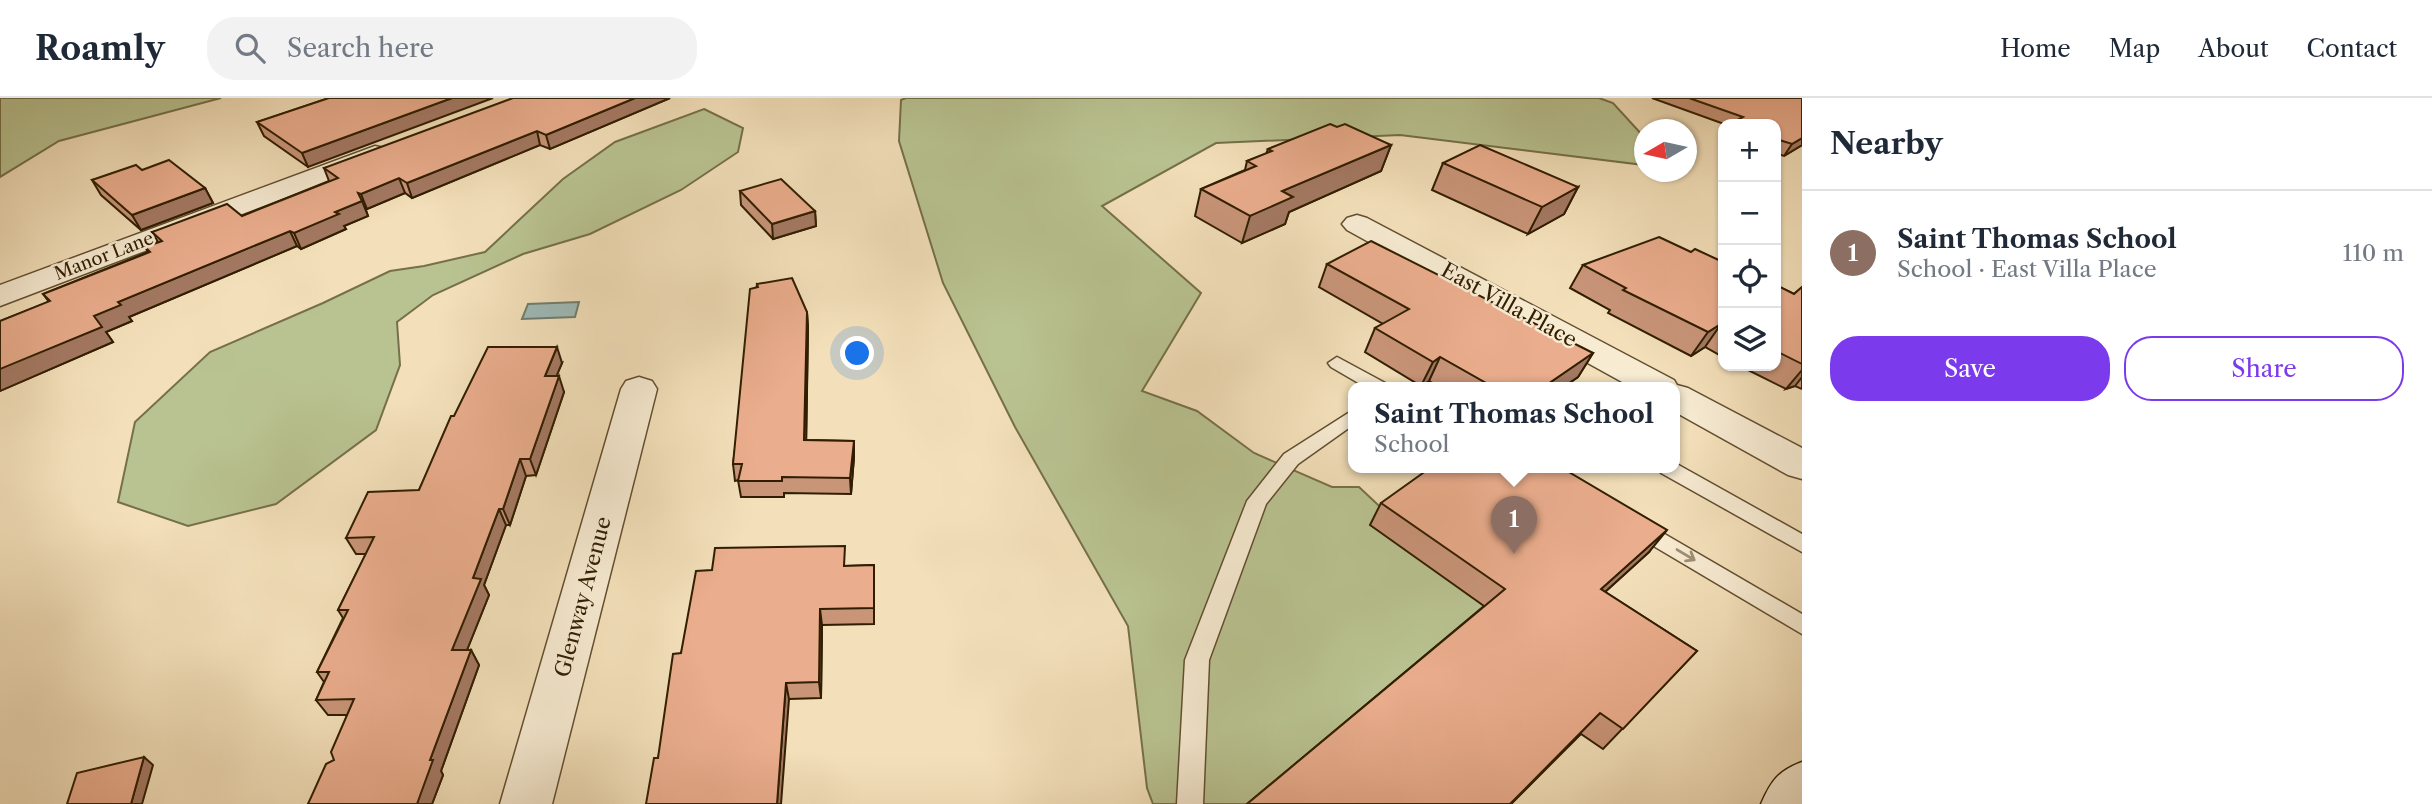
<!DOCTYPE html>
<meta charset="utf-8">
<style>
:root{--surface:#fff;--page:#f2f2f3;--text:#1f2937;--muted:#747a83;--line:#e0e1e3;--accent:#7c3aed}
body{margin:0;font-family:"Libre Caslon Text",serif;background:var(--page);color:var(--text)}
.controls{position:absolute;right:21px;top:21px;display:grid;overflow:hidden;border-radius:14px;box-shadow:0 2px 5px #0004}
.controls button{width:63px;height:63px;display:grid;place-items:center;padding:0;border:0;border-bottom:2px solid var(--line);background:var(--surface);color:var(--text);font:35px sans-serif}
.compass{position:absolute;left:1634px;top:21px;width:63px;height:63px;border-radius:50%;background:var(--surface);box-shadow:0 2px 5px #0004;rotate:261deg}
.you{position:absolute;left:858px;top:256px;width:24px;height:24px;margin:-18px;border:5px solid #fff;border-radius:50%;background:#1a73e8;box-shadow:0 0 0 10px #1a73e833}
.badge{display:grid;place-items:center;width:46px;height:46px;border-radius:50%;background:var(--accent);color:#fff;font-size:23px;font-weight:700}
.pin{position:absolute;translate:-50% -58px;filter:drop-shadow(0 2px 4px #0008)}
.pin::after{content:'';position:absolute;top:37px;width:24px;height:21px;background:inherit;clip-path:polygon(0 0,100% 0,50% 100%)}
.popup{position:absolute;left:1348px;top:284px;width:332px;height:91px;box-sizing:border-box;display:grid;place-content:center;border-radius:14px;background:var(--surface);filter:drop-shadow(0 2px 5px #0005);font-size:23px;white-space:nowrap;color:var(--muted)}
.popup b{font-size:26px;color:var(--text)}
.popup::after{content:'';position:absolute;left:50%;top:100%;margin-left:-14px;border:14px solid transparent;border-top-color:var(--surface)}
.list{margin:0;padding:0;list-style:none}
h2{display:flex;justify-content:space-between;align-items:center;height:91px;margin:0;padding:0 28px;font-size:30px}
h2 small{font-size:23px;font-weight:400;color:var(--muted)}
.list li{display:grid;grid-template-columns:46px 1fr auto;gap:21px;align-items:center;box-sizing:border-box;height:126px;padding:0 28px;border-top:2px solid var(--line)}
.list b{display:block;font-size:26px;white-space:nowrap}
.list p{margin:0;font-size:23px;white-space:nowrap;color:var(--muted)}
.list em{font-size:23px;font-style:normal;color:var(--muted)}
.actions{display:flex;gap:14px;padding:21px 28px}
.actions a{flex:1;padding:16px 0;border:2px solid var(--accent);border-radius:28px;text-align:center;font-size:24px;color:var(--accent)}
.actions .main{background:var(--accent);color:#fff}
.icon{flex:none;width:38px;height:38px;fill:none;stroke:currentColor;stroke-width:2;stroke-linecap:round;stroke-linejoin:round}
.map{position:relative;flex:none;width:1802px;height:706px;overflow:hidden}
header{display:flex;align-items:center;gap:42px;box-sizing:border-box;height:98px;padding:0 35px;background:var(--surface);border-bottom:2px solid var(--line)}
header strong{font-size:33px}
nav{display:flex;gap:38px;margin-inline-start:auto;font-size:24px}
.search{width:490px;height:63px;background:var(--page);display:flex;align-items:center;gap:18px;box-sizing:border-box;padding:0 24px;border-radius:28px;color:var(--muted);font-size:26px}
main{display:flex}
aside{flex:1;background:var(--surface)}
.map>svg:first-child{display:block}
.green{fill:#b9c391;stroke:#757049;stroke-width:2}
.water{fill:#9ebbb8;stroke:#727c6f;stroke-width:2}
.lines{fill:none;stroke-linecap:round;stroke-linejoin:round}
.lane-casing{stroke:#624e2f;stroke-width:3}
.street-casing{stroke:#624e2f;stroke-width:3}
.secondary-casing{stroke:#311e01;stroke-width:3}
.lane{fill:#f7ebd2;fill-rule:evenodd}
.street{fill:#f7ebd2;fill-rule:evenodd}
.secondary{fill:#f7ebd2;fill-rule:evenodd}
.wall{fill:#c99579;stroke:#311e01;stroke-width:2}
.shaded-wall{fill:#a47963;stroke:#311e01;stroke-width:2}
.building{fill:#eaad8d;stroke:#311e01;stroke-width:2}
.oneway{stroke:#9e8f74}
.labels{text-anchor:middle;stroke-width:5;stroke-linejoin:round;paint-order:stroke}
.far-street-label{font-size:18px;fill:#311e01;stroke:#f7ebd2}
.street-label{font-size:21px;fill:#311e01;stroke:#f7ebd2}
</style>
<header>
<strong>Roamly</strong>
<div class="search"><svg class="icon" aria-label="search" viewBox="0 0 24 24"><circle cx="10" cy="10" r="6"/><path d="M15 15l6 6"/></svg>Search here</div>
<nav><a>Home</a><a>Map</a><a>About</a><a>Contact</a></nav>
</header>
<main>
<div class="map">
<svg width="1802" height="706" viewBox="0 0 1802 706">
<rect width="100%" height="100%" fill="#f3e0ba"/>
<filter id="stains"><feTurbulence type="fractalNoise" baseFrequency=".00286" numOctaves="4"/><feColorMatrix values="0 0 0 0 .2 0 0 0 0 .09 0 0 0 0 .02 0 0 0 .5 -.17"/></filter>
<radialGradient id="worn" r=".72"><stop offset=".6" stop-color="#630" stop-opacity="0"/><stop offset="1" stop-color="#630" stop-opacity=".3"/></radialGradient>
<g class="green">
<polygon points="0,0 221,0 59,43 0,79"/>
<polygon points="906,0 1599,0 1613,5 1644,39 1644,67 1400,37 1216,45 1102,108 1201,195 1142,293 1197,313 1254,355 1332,389 1359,389 1490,512 1260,706 1153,706 1147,690 1128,528 1015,329 943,185 899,43 901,2"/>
<polygon points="704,11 743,30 738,54 681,92 590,136 523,156 433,197 397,224 400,267 376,332 276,406 188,428 118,404 135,324 210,254 323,205 390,173 424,168 485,154 563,81 615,44"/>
</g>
<polygon class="water" points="579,204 575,219 522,221 528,206"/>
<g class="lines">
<defs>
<g id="lane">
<polygon points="1337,259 1387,286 1390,290 1367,290 1331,269 1328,265"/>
<polygon points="1353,312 1353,327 1298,366 1266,406 1209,562 1203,706 1177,706 1185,562 1247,403 1284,356"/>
<polygon points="1675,365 1802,436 1802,454 1661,375 1658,370 1675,370"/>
<polygon points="1637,420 1802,516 1802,536 1630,434 1627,428 1630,422"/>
</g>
<g id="street">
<polygon points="375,48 384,50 388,56 384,62 0,208 0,187"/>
<polygon points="1357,117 1367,120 1674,282 1677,287 1688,290 1802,350 1802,381 1788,377 1675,314 1675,290 1633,290 1347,132 1342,126 1347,120"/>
<polygon points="639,279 652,283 657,291 552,706 500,706 621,291 626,283"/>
</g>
<path id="secondary" d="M1802,664V706H1761C1771,683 1778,673 1802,664Z"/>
</defs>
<use href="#lane" class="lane-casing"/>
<use href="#street" class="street-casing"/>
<use href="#secondary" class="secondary-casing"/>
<use href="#lane" class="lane"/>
<use href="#street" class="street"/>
<use href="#secondary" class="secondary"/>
</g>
<g class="wall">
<polygon points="329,0 308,69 264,38 257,24"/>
<polygon points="670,0 550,51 540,47 412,100 405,95 367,111 365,109 368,118 344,128 346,131 301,151 297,148 129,219 132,223 106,234 113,244 0,293 0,223 49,204 43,196 148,154 145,149 158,144 152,134 242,118 329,83 324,70"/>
<polygon points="1652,0 1802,0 1802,47 1784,58 1776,55 1776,26 1724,26"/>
<polygon points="1337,29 1391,47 1381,73 1289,114 1285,126 1242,145 1195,118 1201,91 1245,72 1247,63 1266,56 1268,51"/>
<polygon points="1443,65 1578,89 1564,116 1528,136 1432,92"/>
<polygon points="142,72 205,90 213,105 141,132 101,97 92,82"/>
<polygon points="740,93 815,113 816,128 773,141 741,107"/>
<polygon points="1691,154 1723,164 1723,259 1705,249 1691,258 1608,215 1610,212 1570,190 1583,167"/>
<polygon points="1327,166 1593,255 1578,279 1562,290 1440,290 1429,283 1421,288 1365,254 1375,230 1383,226 1319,189"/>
<polygon points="757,186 807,214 808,230 806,342 854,343 854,359 851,396 784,395 784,399 741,399 738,382 735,383 733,366"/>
<polygon points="1776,187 1794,196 1802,189 1802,291 1795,288 1786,291 1740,268 1776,268"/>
<polygon points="562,265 556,278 564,294 536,377 526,378 510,427 506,427 484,487 489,497 467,552 471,552 479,567 441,673 443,677 432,706 308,706 334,662 347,617 328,617 316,602 324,584 317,574 343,520 338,512 366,456 356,456 346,440 419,392 454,318"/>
<polygon points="1381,405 1649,454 1605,494 1697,553 1603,651 1581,636 1511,706 1247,706 1484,508 1370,427"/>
<polygon points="874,467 874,526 822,527 821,600 789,601 658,660 681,555 712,472"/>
</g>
<g class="shaded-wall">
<polygon points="452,0 493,0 308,69 302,55"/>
<polygon points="635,0 670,0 550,51 546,37"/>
<polygon points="537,33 540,47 412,100 407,85"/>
<polygon points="1802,40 1802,47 1784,58 1792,46"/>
<polygon points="1391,47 1381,73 1289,114 1285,126 1242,145 1250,118 1282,93"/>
<polygon points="399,80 405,95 367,111 361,96"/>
<polygon points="1578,89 1564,116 1528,136 1542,109"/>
<polygon points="205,90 213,105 141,132 132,117"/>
<polygon points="362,103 368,118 344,128 346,131 301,151 294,135 335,114"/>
<polygon points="815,113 816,128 773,141 772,126"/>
<polygon points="290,133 297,148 129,219 132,223 106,234 113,244 0,293 0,271 118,204"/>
<polygon points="807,214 808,230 806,358 804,342"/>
<polygon points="1721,226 1705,249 1691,258 1708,234"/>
<polygon points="557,249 562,265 550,294 545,278"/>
<polygon points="1593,255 1578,279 1562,290 1542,290"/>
<polygon points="1440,259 1429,283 1421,288 1433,264"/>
<polygon points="1802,272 1802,279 1795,288 1786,291"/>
<polygon points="559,278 564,294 536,377 530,361"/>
<polygon points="854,343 854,359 851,396 850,380"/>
<polygon points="520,361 526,378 510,427 503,411"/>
<polygon points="499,411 506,427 484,487 489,497 461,567 452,552 473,480"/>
<polygon points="1667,432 1649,454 1584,513 1601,491"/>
<polygon points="820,511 822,527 821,600 819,584"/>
<polygon points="471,552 479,567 441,673 443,677 432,706 417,706 430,662"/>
<polygon points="786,585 789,601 781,706 777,706"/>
<polygon points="1600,615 1511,706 1510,706"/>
<polygon points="144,659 153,667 142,706 131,706"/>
</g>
<g class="building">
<polygon points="329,0 452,0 302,55 257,24"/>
<polygon points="513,0 635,0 546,37 537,33 407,85 399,80 361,96 358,95 362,103 335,114 339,116 294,135 290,133 118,204 121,207 94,218 102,229 0,271 0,223 50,203 43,196 150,154 145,149 162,143 152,134 227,106 242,118 338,80 324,70"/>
<polygon points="1689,0 1802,0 1802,40 1792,46 1776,41 1776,26 1732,25 1743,19"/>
<polygon points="1330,26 1337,29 1345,26 1391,47 1282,93 1293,99 1250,118 1201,91 1256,68 1247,63 1272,53 1268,51"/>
<polygon points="1480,47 1578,89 1542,109 1443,65"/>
<polygon points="169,62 205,90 132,117 92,82 136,67 142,72"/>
<polygon points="781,81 815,113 772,126 740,93"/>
<polygon points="1659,139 1691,154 1695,151 1723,164 1723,227 1721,226 1708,234 1623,192 1626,190 1583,167"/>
<polygon points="1371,143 1593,255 1542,290 1495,290 1440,259 1433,264 1375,230 1409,211 1327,166"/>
<polygon points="792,180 807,214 804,342 854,343 850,380 782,379 782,383 738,383 742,366 733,366 750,191 758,189 757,186"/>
<polygon points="1776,187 1794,196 1802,189 1802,266 1776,253"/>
<polygon points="488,249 557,249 545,278 559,278 530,361 520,361 503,411 499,411 473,480 481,481 452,552 471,552 430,662 433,662 417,706 308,706 326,666 334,662 331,654 354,601 316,602 329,574 317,574 348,512 338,512 374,439 346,440 368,394 419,392 451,318 454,318"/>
<polygon points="1430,370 1562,370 1667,432 1601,491 1697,553 1623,631 1600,615 1510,706 1247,706 1505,491 1381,405"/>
<polygon points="845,448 844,468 874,467 874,510 820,511 819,584 786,585 777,706 646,706 654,660 658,660 673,556 681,555 696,473 712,472 715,450"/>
<polygon points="144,659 131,706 67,706 77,675"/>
</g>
<defs><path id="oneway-shaft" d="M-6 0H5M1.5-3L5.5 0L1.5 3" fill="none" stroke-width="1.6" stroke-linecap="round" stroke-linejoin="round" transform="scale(1.75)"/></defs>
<use class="oneway" href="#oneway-shaft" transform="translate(1686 457) rotate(31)"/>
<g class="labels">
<g class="far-street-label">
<text transform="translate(104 158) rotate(-21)" y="6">Manor Lane</text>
</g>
<g class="street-label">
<text transform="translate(1509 207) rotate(29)" y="7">East Villa Place</text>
<text transform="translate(583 499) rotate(-75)" y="7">Glenway Avenue</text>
</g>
</g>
<rect width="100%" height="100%" filter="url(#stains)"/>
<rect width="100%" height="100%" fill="url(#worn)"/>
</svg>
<div class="controls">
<button>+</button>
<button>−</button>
<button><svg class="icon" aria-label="locate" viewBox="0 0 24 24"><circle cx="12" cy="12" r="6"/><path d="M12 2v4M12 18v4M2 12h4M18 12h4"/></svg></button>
<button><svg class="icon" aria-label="layers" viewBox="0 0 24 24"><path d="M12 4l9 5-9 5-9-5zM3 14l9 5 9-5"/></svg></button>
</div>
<svg class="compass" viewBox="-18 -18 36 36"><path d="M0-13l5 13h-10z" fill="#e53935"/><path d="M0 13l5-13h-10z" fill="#747a83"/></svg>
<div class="you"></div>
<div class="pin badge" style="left:1514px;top:456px;background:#8d6e63">1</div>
<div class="popup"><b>Saint Thomas School</b>School</div>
</div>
<aside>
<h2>Nearby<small></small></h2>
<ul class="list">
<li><span class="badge" style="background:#8d6e63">1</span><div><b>Saint Thomas School</b><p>School · East Villa Place</p></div><em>110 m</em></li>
</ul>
<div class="actions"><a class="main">Save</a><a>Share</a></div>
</aside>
</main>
